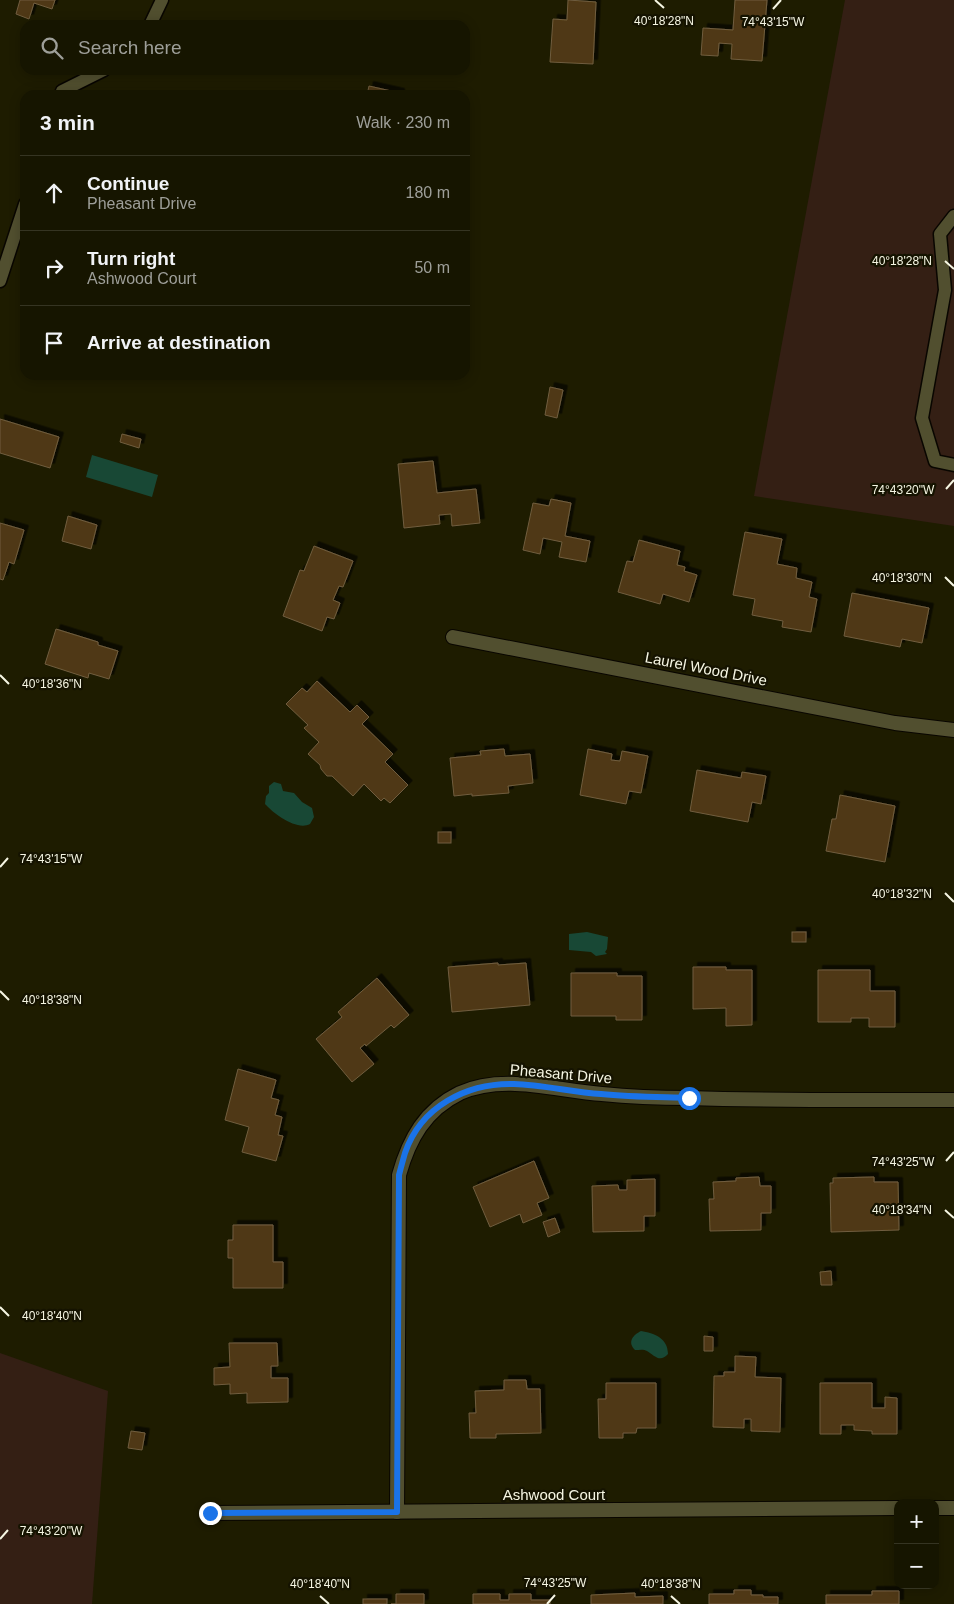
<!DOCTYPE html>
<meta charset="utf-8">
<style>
:root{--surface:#161500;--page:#1f1e0a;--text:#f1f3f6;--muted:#9e9f99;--line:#353422}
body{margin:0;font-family:Helvetica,sans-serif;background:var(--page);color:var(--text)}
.controls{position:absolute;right:15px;bottom:15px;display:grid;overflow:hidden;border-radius:10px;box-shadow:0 2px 12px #0003}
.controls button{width:45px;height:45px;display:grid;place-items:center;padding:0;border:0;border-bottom:1px solid var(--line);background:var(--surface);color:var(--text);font:25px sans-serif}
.stop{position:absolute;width:15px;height:15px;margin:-11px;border:4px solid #1a73e8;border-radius:50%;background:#fff}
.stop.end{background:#1a73e8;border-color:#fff;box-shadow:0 1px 5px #0008}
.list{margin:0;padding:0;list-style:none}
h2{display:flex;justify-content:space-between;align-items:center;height:65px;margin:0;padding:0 20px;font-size:21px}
h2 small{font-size:16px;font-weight:400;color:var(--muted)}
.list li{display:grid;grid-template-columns:32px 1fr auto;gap:15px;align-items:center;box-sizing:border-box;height:75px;padding:0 20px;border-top:1px solid var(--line)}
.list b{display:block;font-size:19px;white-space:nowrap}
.list p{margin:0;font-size:16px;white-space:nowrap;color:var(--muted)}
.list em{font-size:16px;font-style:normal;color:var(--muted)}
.icon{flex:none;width:28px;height:28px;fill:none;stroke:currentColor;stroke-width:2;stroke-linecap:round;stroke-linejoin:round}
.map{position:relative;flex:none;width:954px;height:1604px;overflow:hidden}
.search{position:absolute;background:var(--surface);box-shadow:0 2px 12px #0003;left:20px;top:20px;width:450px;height:55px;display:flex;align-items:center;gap:12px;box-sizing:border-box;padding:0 18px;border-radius:15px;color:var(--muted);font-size:19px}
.panel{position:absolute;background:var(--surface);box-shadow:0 2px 12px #0003;left:20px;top:90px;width:450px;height:290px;border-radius:15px}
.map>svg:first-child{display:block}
.green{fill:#341f14}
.water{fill:#184835}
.building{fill:#503912;stroke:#705d40;filter:url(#shadow)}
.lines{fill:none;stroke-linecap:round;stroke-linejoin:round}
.service-casing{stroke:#090600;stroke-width:15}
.minor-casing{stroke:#090600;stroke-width:16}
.service{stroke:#514f2f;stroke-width:12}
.minor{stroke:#514f2f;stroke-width:14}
.route{stroke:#1a73e8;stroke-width:6}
.ticks{fill:none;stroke:#f6f6e3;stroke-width:2}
.labels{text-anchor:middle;stroke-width:4.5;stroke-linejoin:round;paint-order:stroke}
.street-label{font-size:15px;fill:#f6f6e3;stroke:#151300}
.ticks-label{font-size:12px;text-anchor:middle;fill:#f6f6e3;stroke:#151300;stroke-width:4.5;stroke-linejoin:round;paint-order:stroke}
</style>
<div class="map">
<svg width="954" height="1604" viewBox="0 0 954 1604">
<defs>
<filter id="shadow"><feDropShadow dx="4.5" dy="-4.5" stdDeviation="0" flood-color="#0009"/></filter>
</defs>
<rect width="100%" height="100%" fill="#1e1c00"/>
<g class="green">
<polygon points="845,0 954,0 954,526 754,496"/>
<polygon points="0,1353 108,1391 92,1604 0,1604"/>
</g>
<g class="water">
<polygon points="92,455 158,475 152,497 86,477"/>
<path d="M274,782L281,784L283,791L294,793L302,802L312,808L314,817L310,824C297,831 274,814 265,804L266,796L269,793V786Z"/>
<polygon points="587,932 608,937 607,949 605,952 607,954 596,956 591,952 569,950 569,934"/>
<path d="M641,1331C654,1333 668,1338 668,1354C660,1363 655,1356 647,1351C644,1349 639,1350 635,1350C627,1342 633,1335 641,1331Z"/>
</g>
<g class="building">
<polygon points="20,0 55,0 52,9 34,3 29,19 16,14"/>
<polygon points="568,0 596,2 593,64 550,62 553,19 567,20"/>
<polygon points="735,0 767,0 762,61 731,59 732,44 719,43 718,56 701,55 703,28 733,30"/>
<polygon points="369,86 400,93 400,95 367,95"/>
<polygon points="550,387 563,390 557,418 545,415"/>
<polygon points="0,419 59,437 50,468 0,453"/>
<polygon points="122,434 141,439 139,448 120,442"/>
<polygon points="433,461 437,493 476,489 480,523 452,526 451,514 439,515 440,524 404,528 398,464"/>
<polygon points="551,499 571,503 565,536 590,541 586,562 559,557 562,542 543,538 540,554 523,550 533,503 549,506"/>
<polygon points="68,516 97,525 91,549 62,541"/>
<polygon points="0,523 24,530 14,564 9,562 3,580 0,579"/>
<polygon points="745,532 782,539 777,564 797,568 796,578 812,582 809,597 817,599 811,632 782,627 783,621 752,615 755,599 733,595"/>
<polygon points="639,540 680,551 677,565 685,567 684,571 697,575 689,602 663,594 660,604 618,592 627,561 633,562"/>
<polygon points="314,546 353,561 343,587 339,586 333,600 340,603 334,619 327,617 322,631 283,616 300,570 304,571"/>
<polygon points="852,593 929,608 922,643 902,639 900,647 844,636"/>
<polygon points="56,629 98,642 98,645 118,651 109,679 89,673 88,678 45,664"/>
<polygon points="317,681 350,712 357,705 369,717 362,724 393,754 385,762 408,785 390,803 384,798 381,801 364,784 353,796 332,776 327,776 321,769 320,765 308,754 319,742 304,728 308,725 286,704 302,688 307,692"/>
<polygon points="504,749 505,756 530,754 533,783 508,786 509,793 472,796 472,794 454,796 450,758 481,755 480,751"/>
<polygon points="588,749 612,754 611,760 620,761 622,751 648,756 641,793 629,791 626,804 580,795"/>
<polygon points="697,770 741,778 742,772 766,776 761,804 752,802 748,822 690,811"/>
<polygon points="840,795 895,806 885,862 826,851 832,819 836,819"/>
<rect x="438" y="832" width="13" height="11"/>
<rect x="792" y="932" width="14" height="10"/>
<polygon points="498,963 498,965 526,963 530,1005 452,1012 448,967"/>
<polygon points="693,967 726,967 726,970 752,970 752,1025 726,1026 726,1008 693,1009"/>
<polygon points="818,970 870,970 870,991 895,991 895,1027 869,1027 869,1018 851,1018 851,1022 818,1022"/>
<polygon points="571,973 617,973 617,976 642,976 642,1020 616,1020 616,1016 571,1016"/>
<polygon points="377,978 409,1015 394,1028 391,1025 366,1046 365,1044 360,1048 374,1064 352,1082 316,1039 342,1017 338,1012"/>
<polygon points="238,1069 276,1080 271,1098 279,1100 275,1115 282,1117 278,1135 283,1136 276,1161 242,1152 249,1127 225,1120"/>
<polygon points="534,1161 549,1198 537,1203 542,1215 523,1223 520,1214 490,1227 473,1187"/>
<polygon points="759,1177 760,1186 771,1186 771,1213 761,1213 761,1230 710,1231 709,1199 714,1199 713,1182 736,1181 736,1178"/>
<polygon points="874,1177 874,1182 898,1182 899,1230 831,1232 830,1183 833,1183 833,1178"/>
<polygon points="655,1179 655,1216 644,1216 644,1231 593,1232 592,1186 618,1185 619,1190 627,1190 627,1180"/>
<polygon points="555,1218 560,1232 548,1237 543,1222"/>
<polygon points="233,1225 273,1225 273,1262 283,1262 283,1288 233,1288 233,1258 228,1258 228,1240 233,1240"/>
<polygon points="831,1271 832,1285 821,1285 820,1272"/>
<polygon points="704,1336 713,1337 713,1351 704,1351"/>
<polygon points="229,1343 277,1343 278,1366 271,1366 271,1378 288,1378 288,1402 247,1403 247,1393 230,1394 230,1384 214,1385 214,1368 230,1367"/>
<polygon points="735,1356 756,1357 755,1377 781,1378 780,1432 751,1431 751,1419 744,1419 744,1428 713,1427 714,1376 724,1376 724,1372 735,1372"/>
<polygon points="504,1380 526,1380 527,1389 540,1389 541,1433 496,1434 496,1438 470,1438 469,1413 476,1413 475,1391 504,1390"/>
<polygon points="606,1383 656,1383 656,1428 637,1428 636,1433 623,1433 623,1438 599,1438 598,1399 606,1399"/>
<polygon points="820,1383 872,1383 872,1408 885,1408 885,1397 897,1398 897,1434 872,1434 872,1431 854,1430 854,1425 841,1425 841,1434 820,1434"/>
<polygon points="131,1431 145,1433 142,1450 128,1448"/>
<polygon points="734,1590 751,1590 751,1595 763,1595 763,1597 778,1597 778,1604 709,1604 709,1594 734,1594"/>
<polygon points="872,1591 899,1591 899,1604 826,1604 826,1595 872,1595"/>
<polygon points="635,1593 635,1597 663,1596 663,1604 591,1604 591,1595"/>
<polygon points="396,1594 424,1594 424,1604 391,1604 396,1604"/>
<polygon points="473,1594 500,1594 500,1600 509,1600 509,1594 531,1594 531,1600 550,1600 550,1604 473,1604"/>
<rect x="363" y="1599" width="24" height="5"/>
</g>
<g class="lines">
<defs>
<g id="service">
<polyline points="150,25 162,0"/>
<polyline points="61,95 62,91 104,70"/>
<polyline points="954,216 940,234 945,290 922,418 935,461 954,465"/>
<polyline points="0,281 25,204"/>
</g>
<g id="minor">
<polyline points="453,637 895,723 954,730"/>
<polyline points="935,1508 954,1508"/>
<path d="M397,1512L399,1175C409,1139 425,1110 460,1093C504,1073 557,1091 602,1094C631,1097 660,1098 689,1098C777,1101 866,1100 954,1100"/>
<polyline points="210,1513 898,1508"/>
</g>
</defs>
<use href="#service" class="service-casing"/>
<use href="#minor" class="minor-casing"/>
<use href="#service" class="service"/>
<use href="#minor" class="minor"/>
</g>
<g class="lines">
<path class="route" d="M210,1513L397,1512L399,1175C401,1167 403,1160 405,1153C421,1106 467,1083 514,1084C543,1085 572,1092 601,1094C630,1097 660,1097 689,1098"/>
</g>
<path class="ticks" d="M655,0L664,8M773,9L781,0M945,261L954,269M946,489L954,480M945,577L954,586M0,675L9,684M0,867L8,858M945,893L954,902M0,991L9,1000M946,1161L954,1152M945,1210L954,1218M0,1307L9,1316M0,1539L8,1530M320,1596L329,1604M671,1596L680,1604M547,1604L555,1595"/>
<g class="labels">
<g class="street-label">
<text transform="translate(706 669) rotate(11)" y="5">Laurel Wood Drive</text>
<text transform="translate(561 1074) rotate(5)" y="5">Pheasant Drive</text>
<text x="554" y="1500">Ashwood Court</text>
</g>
</g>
<g class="ticks-label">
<text x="664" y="25">40°18'28"N</text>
<text x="773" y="26">74°43'15"W</text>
<text x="902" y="265">40°18'28"N</text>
<text x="903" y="494">74°43'20"W</text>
<text x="902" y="582">40°18'30"N</text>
<text x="52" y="688">40°18'36"N</text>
<text x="51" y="863">74°43'15"W</text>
<text x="902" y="898">40°18'32"N</text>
<text x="52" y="1004">40°18'38"N</text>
<text x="903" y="1166">74°43'25"W</text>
<text x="902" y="1214">40°18'34"N</text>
<text x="52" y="1320">40°18'40"N</text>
<text x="51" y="1535">74°43'20"W</text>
<text x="555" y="1587">74°43'25"W</text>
<text x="320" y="1588">40°18'40"N</text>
<text x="671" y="1588">40°18'38"N</text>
</g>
</svg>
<div class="controls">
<button>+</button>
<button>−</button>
</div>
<div class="stop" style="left:689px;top:1098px"></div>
<div class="stop end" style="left:210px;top:1513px"></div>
<div class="search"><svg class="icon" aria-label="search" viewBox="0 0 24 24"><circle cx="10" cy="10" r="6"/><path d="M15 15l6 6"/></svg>Search here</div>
<section class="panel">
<h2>3 min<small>Walk · 230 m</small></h2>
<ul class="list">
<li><svg class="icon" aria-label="ahead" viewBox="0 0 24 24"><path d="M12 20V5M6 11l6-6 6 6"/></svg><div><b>Continue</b><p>Pheasant Drive</p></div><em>180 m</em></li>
<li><svg class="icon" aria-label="right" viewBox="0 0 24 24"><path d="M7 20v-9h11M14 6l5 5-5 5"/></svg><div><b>Turn right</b><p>Ashwood Court</p></div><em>50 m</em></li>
<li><svg class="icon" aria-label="arrive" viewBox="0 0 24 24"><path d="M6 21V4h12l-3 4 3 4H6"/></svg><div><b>Arrive at destination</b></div></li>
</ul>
</section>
</div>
